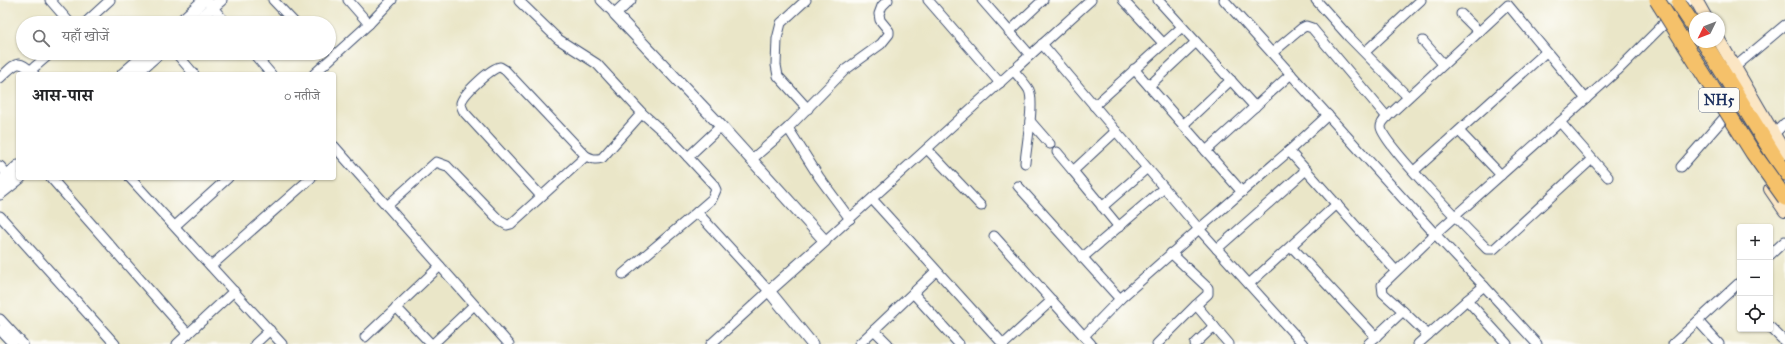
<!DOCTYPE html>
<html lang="hi">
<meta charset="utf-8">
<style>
:root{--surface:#fff;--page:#f2f2f2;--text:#202124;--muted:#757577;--line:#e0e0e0}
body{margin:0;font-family:"IM FELL Great Primer","Noto Serif Devanagari",serif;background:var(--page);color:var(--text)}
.controls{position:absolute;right:12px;bottom:12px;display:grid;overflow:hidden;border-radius:4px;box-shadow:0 1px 3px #0004}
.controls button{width:36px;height:36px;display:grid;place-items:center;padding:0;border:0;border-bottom:1px solid var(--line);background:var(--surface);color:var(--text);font:20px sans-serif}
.compass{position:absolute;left:1689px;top:12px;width:36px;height:36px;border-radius:50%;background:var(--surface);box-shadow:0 1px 3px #0004;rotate:227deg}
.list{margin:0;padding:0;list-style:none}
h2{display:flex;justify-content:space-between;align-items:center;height:52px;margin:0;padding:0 16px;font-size:17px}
h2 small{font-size:13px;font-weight:400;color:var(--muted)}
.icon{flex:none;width:22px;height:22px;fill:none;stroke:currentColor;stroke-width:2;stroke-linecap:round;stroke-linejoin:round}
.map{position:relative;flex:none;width:1785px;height:344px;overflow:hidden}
.search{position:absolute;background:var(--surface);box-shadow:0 1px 3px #0004;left:16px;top:16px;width:320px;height:44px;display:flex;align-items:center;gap:10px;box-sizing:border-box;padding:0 14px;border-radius:22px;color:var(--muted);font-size:15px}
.panel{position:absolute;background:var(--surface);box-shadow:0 1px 3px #0004;left:16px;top:72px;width:320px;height:108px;border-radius:4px}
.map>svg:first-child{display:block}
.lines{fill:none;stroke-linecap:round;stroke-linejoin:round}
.minor-casing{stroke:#3a4a6e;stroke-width:11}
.tertiary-casing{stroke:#3a4a6e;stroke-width:13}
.secondary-casing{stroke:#3a4a6e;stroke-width:14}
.trunk-casing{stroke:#3a4a6e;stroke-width:17}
.minor{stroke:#fff;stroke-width:9}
.tertiary{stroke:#fff;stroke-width:11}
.secondary{stroke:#fbe6c4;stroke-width:12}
.trunk{stroke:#f5c16b;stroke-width:15}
.trunk-bridge-casing{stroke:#3a4a6e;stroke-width:17;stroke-linecap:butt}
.trunk-bridge{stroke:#f5c16b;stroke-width:15}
.labels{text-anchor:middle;stroke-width:3.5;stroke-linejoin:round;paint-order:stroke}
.shield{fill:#fdfcf7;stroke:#5f6c8c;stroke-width:1}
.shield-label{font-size:14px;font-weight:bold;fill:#1b2f5e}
</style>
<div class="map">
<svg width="1785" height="344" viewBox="0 0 1785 344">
<rect width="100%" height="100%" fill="#fdfcf7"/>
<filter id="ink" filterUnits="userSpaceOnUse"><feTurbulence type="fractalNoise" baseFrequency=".025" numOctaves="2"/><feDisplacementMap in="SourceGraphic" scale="8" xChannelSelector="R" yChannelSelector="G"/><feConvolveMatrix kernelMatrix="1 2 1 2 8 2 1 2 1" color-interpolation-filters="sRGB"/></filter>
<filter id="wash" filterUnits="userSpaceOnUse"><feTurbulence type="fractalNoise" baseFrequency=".012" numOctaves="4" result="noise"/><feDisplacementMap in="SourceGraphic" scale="16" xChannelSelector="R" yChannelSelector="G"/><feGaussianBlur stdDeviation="0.9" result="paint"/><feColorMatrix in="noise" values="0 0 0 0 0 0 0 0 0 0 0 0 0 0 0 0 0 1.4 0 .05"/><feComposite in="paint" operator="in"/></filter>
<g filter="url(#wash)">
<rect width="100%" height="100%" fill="#eae6c8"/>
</g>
<g filter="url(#ink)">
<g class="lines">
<defs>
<g id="minor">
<polyline points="50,0 70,23"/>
<polyline points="273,0 295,23"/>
<polyline points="601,0 615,14"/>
<polyline points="806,0 781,23 777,39 776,65 778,76 808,109"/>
<polyline points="928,0 1000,83"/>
<polyline points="982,0 1030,55"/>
<polyline points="1123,0 1163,43"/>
<polyline points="1158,0 1255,107"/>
<polyline points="1224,0 1435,234 1382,285 1383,293 1403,311 1368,344"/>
<polyline points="1316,0 1349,37 1408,97"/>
<polyline points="519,1 558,39 597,64 642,113 670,138 688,157"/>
<polyline points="209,3 226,23"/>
<polyline points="1461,14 1479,32"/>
<polyline points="85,23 110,0"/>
<polyline points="369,24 392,0"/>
<polyline points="1009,32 1043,0"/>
<polyline points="1423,41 1443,64"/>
<polyline points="1365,52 1421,0"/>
<polyline points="176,53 194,74"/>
<polyline points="253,53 271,74"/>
<polyline points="1272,53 1302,28 1306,26 1312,28 1387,117"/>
<polyline points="1735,67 1785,25"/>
<polyline points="1134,69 1242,192"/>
<polyline points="31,70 51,53"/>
<path d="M1013,70C1018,76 1025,83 1029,90C1035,103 1026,147 1025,163"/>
<polyline points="314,74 369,24 348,0"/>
<path d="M0,78C15,65 17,56 34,74"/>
<polyline points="1149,86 1196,42"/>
<path d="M1586,99L1508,5L1387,117C1384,120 1381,123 1381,127C1381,142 1471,233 1487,249H1494L1592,159"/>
<polyline points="1094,106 1182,27"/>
<polyline points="1030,121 1050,144"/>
<polyline points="1560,122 1608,177"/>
<polyline points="1183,125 1231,80"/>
<polyline points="788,128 819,177 850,219"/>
<polyline points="1116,131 1073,171 1119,227"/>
<polyline points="1459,131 1501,175"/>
<polyline points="1774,134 1785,123"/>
<polyline points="334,146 509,344"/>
<polyline points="927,149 981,206"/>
<polyline points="1206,151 1291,74"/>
<polyline points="1289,151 1396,271"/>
<polyline points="1057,152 1073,171"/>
<polyline points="751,160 788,128 845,70 881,44 889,34 889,31 880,20 879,14 882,6 888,0"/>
<polyline points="0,166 8,175"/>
<polyline points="1681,167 1724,118"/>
<polyline points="1414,171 1546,52"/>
<polyline points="51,178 188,334"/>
<polyline points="130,178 282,344"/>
<polyline points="1018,186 1120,299 1199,229 1042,44"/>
<path d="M541,196L464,112C463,110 461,106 461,103C463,94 491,68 500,67L505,70L586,156C592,159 595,160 602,158L642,113"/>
<polyline points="872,199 1003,344"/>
<polyline points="387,206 436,162 447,166 500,221 507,225 511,224 586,156"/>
<polyline points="1102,207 1147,168"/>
<polyline points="0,216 115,344"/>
<polyline points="175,226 228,178"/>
<polyline points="994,236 1091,344"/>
<polyline points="825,241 1091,0"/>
<polyline points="1291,246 1376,337"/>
<polyline points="1217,249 1306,170"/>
<polyline points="1171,253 1208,288 1208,294 1196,305"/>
<polyline points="1770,255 1785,241"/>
<polyline points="1082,258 1164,188"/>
<polyline points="211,266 311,178"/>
<polyline points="623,274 697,212"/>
<polyline points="1249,284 1337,204"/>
<polyline points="1484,286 1537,344"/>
<polyline points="913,293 936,271"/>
<polyline points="396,307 431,344"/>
<polyline points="1403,311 1428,335"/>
<polyline points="0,319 23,344"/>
<polyline points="1698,321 1719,344"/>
<polyline points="1770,327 1785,342"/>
<polyline points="0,330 13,344"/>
<polyline points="1084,336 1120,299"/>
<polyline points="365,337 440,266"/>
<polyline points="177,344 234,291"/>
<polyline points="255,344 270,330"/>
<polyline points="433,344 474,305"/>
<polyline points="711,344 769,291 697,212 712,199 716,190 713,184 688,157 721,126"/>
<polyline points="859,344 874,330"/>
<polyline points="888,344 874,330 913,293 959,344"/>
<polyline points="1004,344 1052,300"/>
<polyline points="1157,344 1196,305 1229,344"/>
<polyline points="1195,344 1214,326"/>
<polyline points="1303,344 1199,229 1289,151 1328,115"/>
<polyline points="1418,344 1467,300"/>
<polyline points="1507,344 1467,300 1484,286 1435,234 1617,71 1664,24"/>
<polyline points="1673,344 1740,282"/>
</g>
<g id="tertiary">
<polyline points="630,0 615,14 721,126 825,241 769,291 812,344"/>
<polyline points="179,23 204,0"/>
<polyline points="194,23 221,0"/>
<polyline points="1664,24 1688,0"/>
<polyline points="123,74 147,53"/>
<polyline points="135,74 159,53"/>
<polyline points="0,182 18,166"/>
<polyline points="0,194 20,178"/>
</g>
<g id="secondary">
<polyline points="1696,0 1706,18"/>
<polyline points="1719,40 1785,153"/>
<polyline points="1770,189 1785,211"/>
</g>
<polyline id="trunk" points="1704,42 1785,173"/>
</defs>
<use href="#minor" class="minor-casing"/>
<use href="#tertiary" class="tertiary-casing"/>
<use href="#secondary" class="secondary-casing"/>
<use href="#trunk" class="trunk-casing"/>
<use href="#minor" class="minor"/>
<use href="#tertiary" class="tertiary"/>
<use href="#secondary" class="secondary"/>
<use href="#trunk" class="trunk"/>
<defs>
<g id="trunk-bridge">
<polyline points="1657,0 1753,153 1785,198"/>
<polyline points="1679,4 1695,28"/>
</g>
</defs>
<use href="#trunk-bridge" class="trunk-bridge-casing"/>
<use href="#trunk-bridge" class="trunk-bridge"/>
</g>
</g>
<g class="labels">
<rect class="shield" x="1699" y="88" width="40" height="24" rx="3"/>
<g class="shield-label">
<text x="1719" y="105">NH5</text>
</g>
</g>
</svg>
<div class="controls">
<button>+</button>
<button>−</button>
<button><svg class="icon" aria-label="locate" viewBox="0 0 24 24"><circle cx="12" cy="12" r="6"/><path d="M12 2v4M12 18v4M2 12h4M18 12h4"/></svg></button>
</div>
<svg class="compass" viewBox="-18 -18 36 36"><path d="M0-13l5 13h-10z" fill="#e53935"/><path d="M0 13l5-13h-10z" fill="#757577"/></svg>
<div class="search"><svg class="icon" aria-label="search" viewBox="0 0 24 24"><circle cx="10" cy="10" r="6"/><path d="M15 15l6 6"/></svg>यहाँ खोजें</div>
<section class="panel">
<h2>आस-पास<small>0 नतीजे</small></h2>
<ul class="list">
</ul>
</section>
</div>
